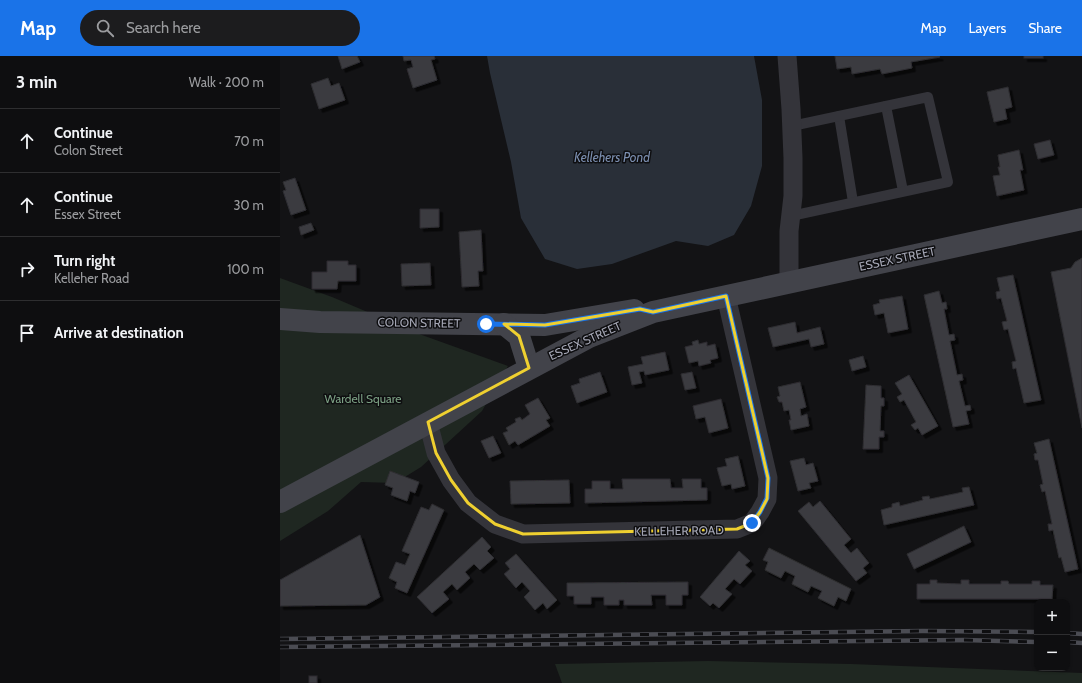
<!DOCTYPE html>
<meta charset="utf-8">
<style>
:root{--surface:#0e0e10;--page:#1c1c1e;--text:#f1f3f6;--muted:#9b9c9f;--line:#2e2e30;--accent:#1a73e8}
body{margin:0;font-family:Cabin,sans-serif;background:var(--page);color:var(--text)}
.controls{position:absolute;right:12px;bottom:12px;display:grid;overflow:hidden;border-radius:8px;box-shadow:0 1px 3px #0004}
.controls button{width:36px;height:36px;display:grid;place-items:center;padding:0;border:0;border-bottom:1px solid var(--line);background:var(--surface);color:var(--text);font:20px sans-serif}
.stop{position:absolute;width:12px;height:12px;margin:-9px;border:3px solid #1a73e8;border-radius:50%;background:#fff}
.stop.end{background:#1a73e8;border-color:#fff;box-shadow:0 1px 4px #0008}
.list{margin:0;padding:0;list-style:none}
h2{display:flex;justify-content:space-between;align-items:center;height:52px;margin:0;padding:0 16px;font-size:17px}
h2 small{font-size:13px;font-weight:400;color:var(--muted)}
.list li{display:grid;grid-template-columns:26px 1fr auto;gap:12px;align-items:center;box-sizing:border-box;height:64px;padding:0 16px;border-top:1px solid var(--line)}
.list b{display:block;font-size:15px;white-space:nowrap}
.list p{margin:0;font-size:13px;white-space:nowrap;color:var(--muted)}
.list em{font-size:13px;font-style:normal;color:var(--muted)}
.icon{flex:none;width:22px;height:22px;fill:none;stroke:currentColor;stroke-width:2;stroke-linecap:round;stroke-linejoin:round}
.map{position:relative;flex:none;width:802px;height:627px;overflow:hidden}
header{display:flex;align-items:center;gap:24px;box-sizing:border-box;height:56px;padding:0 20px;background:var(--accent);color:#fff}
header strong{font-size:19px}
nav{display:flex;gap:22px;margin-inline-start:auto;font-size:14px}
.search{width:280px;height:36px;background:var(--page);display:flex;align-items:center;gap:10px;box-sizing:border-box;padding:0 14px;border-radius:22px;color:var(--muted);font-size:15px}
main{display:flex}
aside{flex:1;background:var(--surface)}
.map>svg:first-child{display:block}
.green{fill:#1f2721}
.water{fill:#292f38}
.building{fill:#3a3b3f;stroke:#2e2d31;filter:url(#shadow)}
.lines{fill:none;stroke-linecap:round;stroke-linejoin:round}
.service{stroke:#34343a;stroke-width:10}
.minor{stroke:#34343a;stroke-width:19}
.secondary{stroke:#42434a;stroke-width:22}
.rail-casing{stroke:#4b4c53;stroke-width:4.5}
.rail{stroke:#0e0e10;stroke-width:3;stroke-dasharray:9;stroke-linecap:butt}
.route{stroke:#1a73e8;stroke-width:5}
.marked{fill:none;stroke:#efd030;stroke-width:3;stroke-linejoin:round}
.labels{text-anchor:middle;stroke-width:3;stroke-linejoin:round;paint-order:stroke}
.street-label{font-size:12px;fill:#a5a7b5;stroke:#0e0e10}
.park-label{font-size:12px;fill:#7ca084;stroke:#0e0e10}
.water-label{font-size:13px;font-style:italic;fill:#7c8fb0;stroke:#0e0e10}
</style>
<header>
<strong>Map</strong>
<div class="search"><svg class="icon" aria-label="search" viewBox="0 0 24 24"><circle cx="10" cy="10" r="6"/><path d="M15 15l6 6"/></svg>Search here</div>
<nav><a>Map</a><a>Layers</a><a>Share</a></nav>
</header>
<main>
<aside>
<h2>3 min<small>Walk · 200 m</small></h2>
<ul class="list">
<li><svg class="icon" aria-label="ahead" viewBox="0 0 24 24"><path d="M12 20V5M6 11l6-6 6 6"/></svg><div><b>Continue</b><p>Colon Street</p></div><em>70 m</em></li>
<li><svg class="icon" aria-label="ahead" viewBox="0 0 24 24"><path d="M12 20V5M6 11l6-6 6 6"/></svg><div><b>Continue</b><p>Essex Street</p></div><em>30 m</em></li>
<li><svg class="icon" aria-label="right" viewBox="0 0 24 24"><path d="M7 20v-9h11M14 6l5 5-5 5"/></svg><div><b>Turn right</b><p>Kelleher Road</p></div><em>100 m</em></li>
<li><svg class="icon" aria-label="arrive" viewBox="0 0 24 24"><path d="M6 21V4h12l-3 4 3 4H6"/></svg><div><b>Arrive at destination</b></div></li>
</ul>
</aside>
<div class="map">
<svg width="802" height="627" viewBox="0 0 802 627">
<defs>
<filter id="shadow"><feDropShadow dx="3.5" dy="3.5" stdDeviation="0" flood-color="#0009"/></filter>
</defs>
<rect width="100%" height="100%" fill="#131315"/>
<g class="green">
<polygon points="0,222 52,241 142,279 228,310 202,355 141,411 115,427 81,426 48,455 0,485"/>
<polygon points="428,605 571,608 802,617 802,627 282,627 275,608"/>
</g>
<polygon class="water" points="207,0 474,0 482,44 482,110 471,150 454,179 428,190 396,185 332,208 297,213 265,203 241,162 231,106 210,17"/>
<g class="building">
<polygon points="58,0 77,0 80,6 62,13"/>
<polygon points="123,0 154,0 155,3 151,4 157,24 133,32 127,13 133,11 131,4 124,5"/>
<polygon points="555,0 659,0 660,1 631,6 632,12 602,18 600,13 572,18 571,11 557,13"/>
<rect x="744" y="0" width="19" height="2"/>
<polygon points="48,22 51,30 59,27 65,44 39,53 31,28"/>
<polygon points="728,31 732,51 725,53 727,63 714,66 707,36"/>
<polygon points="770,84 774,99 758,103 754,88"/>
<polygon points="739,94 743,114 740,114 744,134 717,140 713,120 720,119 718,111 720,111 718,99"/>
<polygon points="15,122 26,154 11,159 3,135 6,134 3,126"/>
<polygon points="140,153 159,153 159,171 140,172"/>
<polygon points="31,167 34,174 21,179 19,171"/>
<polygon points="201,174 203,215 198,215 199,230 182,231 179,176"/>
<polygon points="802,202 802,372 771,216 791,212 795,206"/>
<polygon points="47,205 68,205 68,209 76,209 76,225 58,225 57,233 32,233 32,216 47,216"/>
<polygon points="150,207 151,229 122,230 121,208"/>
<polygon points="733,219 761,344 744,347 736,312 733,313 732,306 736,305 728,273 724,274 722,266 727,265 721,242 717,243 716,236 720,235 717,222"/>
<polygon points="659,235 662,247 666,246 667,253 664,253 669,279 674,278 675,284 670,285 677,319 682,318 683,324 679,325 685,350 690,349 691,354 686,355 689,368 673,371 644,239"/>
<polygon points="622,240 628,273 608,277 604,257 595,259 593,249 600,247 599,244"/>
<polygon points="515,266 517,277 540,271 544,288 531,291 529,283 493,291 488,272"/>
<polygon points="418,284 419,288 427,286 427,290 435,288 438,302 430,304 431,307 419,310 418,305 409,307 405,291 413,289 412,286"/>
<polygon points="385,296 389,314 365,319 364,315 359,316 362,327 352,329 348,311 363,308 361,301"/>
<polygon points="583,300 586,311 572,315 569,304"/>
<polygon points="320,316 327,336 297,347 291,330 300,327 299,323"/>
<polygon points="412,316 416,332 405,334 401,318"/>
<polygon points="629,319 658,370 642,379 638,372 635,374 631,369 636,366 624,344 620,346 617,341 622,338 615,327"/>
<polygon points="520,326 526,351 520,353 521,360 527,358 529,370 511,374 509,364 511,364 509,354 504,355 502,346 499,346 497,341 500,340 498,331"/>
<polygon points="586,329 601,330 601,342 604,342 604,350 601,350 600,375 604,375 604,381 599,381 599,393 583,393"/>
<polygon points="258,342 270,362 266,364 270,370 238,389 235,385 229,389 223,377 228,375 226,372 236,366 235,363 240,361 242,364 250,358 245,349"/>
<polygon points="441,343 448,372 429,377 425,361 416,363 413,350"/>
<polygon points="213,380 221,397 209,402 201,385"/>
<polygon points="769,383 798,513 785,516 781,501 779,502 773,474 769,475 768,468 772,468 765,435 762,436 760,429 763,428 758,404 755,404 754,398 757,397 754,387"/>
<polygon points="458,400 465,430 452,433 451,428 442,430 437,412 447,410 445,403"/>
<polygon points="524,402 526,409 533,407 538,425 529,427 531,432 518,435 510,405"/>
<polygon points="110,415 139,426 135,437 130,435 127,445 111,439 113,432 105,429"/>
<polygon points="342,423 390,423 391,432 403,432 402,423 421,423 421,432 427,432 427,444 305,447 305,433 312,433 312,425 330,425 330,433 343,433"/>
<polygon points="289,424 290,447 231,448 230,425"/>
<polygon points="689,431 694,449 604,469 601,454 612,451 612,448 619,446 620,450 643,444 642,441 649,440 650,443 683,436 682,432"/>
<polygon points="540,445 571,483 564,489 571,497 577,492 589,507 583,512 587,517 576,525 518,455 529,446 533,451"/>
<polygon points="152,448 164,454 127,537 115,532 117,526 109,522 116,506 125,509 130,498 122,495 141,451 149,454"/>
<polygon points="684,470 691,486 634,513 627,498"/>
<polygon points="80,479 100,541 86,549 0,550 0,524"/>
<polygon points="202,481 211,491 207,495 214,502 200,514 194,508 185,516 190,522 177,534 172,528 163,536 169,543 152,557 137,541"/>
<polygon points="489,492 571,533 566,545 558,541 554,550 538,542 542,535 531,530 528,536 512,528 515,520 505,515 501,522 485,514 488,506 483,504"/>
<polygon points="459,495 470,505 465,509 472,515 460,528 454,523 445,533 452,538 439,552 433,547 430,550 420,541"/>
<polygon points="236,498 277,544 267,553 263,547 255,554 244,541 250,535 242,526 236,532 224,518 230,513 225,507"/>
<polygon points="650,524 657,524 657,527 681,528 681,524 689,524 689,528 721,528 721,525 728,525 729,528 752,528 752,525 760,525 760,529 773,529 772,543 637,543 637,528 650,528"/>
<polygon points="408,526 408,539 402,539 402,549 386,549 386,539 371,539 372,549 344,549 344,544 339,544 339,549 324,549 324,541 311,541 311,548 294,548 294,540 287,540 287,527"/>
<rect x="29" y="620" width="8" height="7"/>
</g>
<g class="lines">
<g class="service">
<polyline points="606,50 623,135"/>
<polyline points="559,60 573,146"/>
<polyline points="511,160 668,126 648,41 512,70"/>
</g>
<g class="minor">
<polyline points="507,0 511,53 513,102 513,140 509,175 509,227"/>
<polyline points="148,366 156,397 171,424 188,447 215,468 243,478 457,473 472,467 480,456 487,443 488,422 446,240"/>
</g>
<g class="secondary">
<polyline points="0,263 40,266 265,269 354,254"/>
<polyline points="224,268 239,280 249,312"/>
<polyline points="0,446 309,281 373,256 802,163"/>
</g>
<defs>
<g id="rail">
<polyline points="787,577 802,578"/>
<polyline points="0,583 643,575 757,576"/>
<polyline points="787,586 802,587"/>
<polyline points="0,591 684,584 757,586"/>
</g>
</defs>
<use href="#rail" class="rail-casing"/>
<use href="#rail" class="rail"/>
</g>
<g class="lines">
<polyline class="route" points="206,268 265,269 360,253 373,256 446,240 488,422 487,442 480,456 472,467"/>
</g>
<path class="marked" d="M446,240L488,422L487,443L480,456L472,467L457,473L243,478L215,468L188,447L171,424L156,397L148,366L249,312L239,280L224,268L265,269L360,253L373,256Z"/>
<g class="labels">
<g class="street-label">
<text transform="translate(617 203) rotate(-12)" y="4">ESSEX STREET</text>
<text transform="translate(139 267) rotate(1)" y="4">COLON STREET</text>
<text transform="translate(305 285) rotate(-24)" y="4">ESSEX STREET</text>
<text transform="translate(399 475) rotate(-1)" y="4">KELLEHER ROAD</text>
</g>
<g class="park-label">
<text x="83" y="347">Wardell Square</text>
</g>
<g class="water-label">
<text x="332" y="106">Kellehers Pond</text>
</g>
</g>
</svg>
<div class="controls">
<button>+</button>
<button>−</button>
</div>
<div class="stop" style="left:206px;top:268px"></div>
<div class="stop end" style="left:472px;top:467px"></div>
</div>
</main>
